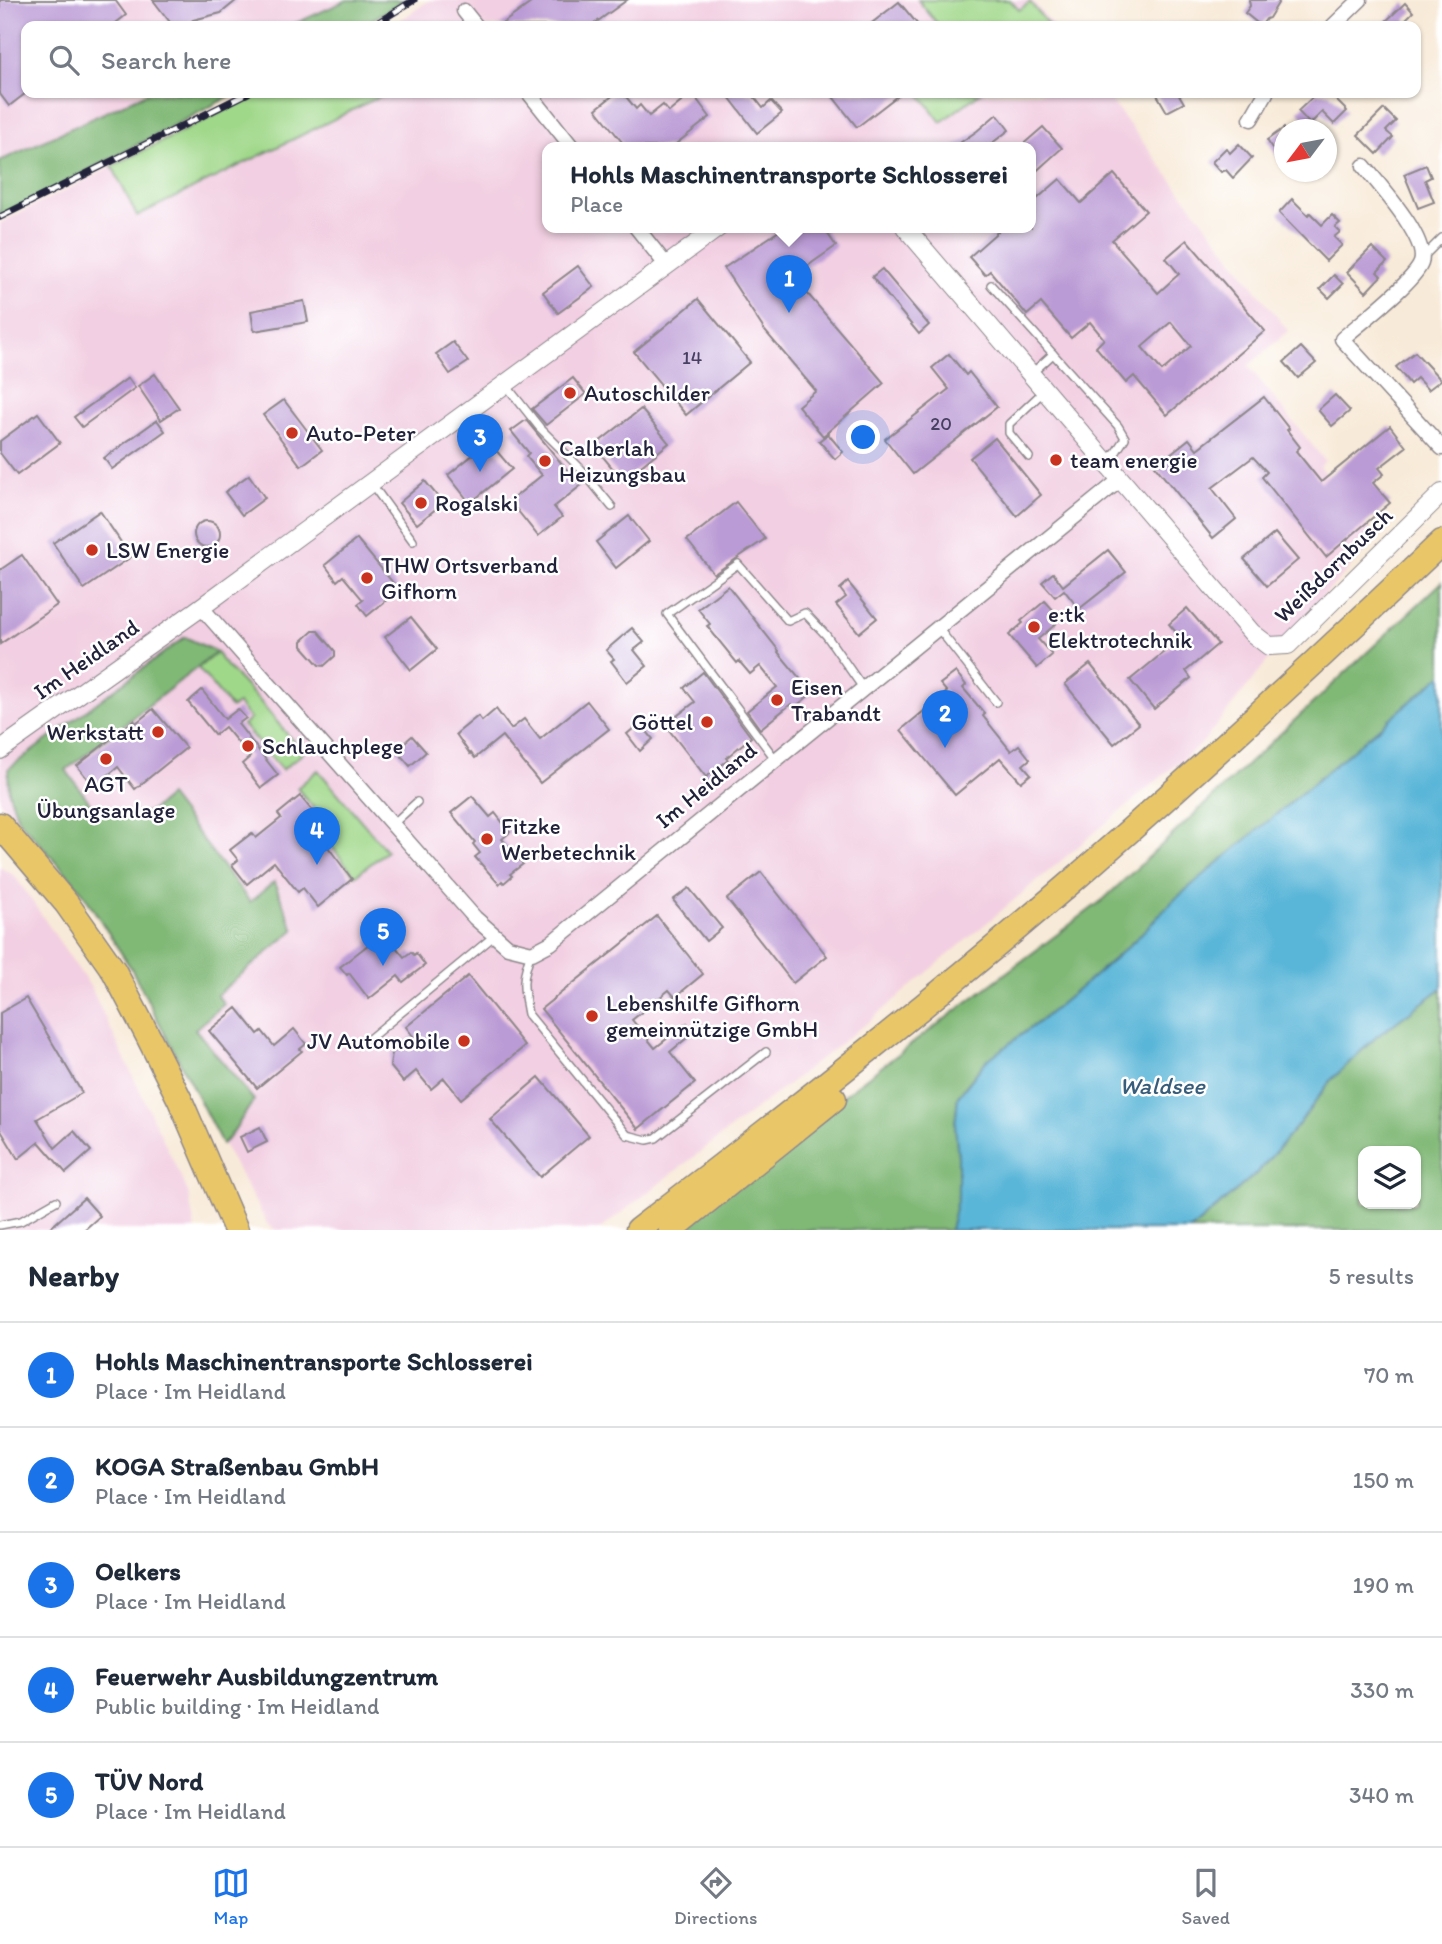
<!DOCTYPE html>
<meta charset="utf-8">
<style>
:root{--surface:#fff;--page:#f2f2f3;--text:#1f2937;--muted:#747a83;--line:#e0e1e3;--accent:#1a73e8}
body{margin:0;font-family:Itim,sans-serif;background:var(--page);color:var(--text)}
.controls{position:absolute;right:21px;bottom:21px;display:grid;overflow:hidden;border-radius:14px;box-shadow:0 2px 5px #0004}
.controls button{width:63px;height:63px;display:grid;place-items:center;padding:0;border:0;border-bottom:2px solid var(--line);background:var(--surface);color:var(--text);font:35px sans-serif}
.compass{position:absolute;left:1274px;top:119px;width:63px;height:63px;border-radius:50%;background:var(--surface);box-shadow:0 2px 5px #0004;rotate:238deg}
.you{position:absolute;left:864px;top:438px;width:24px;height:24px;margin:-18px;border:5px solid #fff;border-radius:50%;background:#1a73e8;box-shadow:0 0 0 10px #1a73e833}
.badge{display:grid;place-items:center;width:46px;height:46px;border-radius:50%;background:var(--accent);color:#fff;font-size:23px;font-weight:700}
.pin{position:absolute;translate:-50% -58px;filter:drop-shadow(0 2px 4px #0008)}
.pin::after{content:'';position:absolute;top:37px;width:24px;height:21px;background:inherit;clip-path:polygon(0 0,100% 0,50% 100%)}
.popup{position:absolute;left:542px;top:142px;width:494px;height:91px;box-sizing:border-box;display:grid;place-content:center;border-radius:14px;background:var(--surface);filter:drop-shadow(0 2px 5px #0005);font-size:23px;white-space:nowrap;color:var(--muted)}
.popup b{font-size:26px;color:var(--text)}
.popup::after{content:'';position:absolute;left:50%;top:100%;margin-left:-14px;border:14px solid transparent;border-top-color:var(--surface)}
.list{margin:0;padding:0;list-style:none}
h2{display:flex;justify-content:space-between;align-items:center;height:91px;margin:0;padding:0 28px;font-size:30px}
h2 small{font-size:23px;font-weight:400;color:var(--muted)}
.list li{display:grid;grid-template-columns:46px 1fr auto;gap:21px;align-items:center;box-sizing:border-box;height:105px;padding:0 28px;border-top:2px solid var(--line)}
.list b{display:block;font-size:26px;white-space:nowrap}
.list p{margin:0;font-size:23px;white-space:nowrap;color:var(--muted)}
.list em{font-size:23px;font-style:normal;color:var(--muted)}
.icon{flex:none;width:38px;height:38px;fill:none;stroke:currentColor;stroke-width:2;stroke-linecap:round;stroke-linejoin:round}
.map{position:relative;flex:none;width:1442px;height:1230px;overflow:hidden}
.search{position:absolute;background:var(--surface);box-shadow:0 2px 5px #0004;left:21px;right:21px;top:21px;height:77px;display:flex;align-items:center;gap:18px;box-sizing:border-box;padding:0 24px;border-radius:14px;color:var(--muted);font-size:26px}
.sheet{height:616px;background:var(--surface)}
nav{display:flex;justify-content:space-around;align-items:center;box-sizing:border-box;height:98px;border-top:2px solid var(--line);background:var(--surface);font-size:19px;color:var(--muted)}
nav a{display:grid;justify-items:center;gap:4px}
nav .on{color:var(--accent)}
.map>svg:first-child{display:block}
.built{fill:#f2cfe2;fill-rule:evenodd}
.green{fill:#a0d88a;stroke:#617d62;stroke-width:2}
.forest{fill:#80b876;stroke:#516d58;stroke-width:2;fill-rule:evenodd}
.water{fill:#5ab6d8;stroke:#3e6c8a;stroke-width:2}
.building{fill:#bb9bd5;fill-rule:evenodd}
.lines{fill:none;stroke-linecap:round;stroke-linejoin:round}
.service-casing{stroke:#8d868a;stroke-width:10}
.minor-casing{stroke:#8d868a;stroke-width:17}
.tertiary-casing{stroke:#8d868a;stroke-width:20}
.trunk-casing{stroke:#8d868a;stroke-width:27}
.service{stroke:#fff;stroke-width:7}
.minor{stroke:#fff;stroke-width:14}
.tertiary{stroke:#fff;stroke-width:18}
.trunk{stroke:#e9c769;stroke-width:24}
.rail-casing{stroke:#22223b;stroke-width:7}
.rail{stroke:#fff;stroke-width:4.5;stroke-dasharray:13;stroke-linecap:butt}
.poi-dot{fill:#c8321e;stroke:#fff;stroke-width:2.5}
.labels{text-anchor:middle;stroke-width:5;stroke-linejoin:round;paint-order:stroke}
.number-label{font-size:19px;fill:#484062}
.poi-label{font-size:23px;fill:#22223b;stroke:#fff;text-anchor:start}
.street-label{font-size:23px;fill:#22223b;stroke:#fff}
.water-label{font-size:24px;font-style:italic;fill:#385d7a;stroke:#fff}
</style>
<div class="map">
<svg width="1442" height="1230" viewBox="0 0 1442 1230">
<rect width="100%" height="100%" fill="#fff"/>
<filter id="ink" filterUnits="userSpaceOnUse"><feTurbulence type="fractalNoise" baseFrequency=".0143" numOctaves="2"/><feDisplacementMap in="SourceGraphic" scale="14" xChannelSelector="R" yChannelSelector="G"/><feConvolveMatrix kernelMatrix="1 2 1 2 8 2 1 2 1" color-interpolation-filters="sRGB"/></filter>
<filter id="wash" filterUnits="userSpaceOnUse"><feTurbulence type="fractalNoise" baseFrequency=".00686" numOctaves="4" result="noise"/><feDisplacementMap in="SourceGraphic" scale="28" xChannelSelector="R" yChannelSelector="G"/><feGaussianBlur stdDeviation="1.57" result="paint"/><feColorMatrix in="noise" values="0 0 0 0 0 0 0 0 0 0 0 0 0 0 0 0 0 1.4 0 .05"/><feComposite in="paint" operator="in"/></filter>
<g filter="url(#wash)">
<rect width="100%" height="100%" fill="#f8ead8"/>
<g class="built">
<polygon points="0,0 347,0 290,26 26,26 26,93 147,93 0,161"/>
<polygon points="430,0 1032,0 1053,26 392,26"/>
<path d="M260,93H1105L1288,331L1248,366L1325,461L1320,466L1377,539L1296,625L1203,742L867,1023L599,1230H276L268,1225L194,1091L132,970L81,890L0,801V223ZM548,147H1030V227H548Z"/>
<polygon points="0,867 15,876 91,988 188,1192 195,1230 0,1230"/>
</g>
<g class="green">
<polygon points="918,0 1010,0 1019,10 1030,2 1049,26 939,26"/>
<polygon points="260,93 387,93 137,216 112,166"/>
<polygon points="919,93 980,93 941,122"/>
<polygon points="217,652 221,660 258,699 303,753 282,770 243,725 250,719 238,704 231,708 198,668"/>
<polygon points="318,770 387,851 355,876 329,843 337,836 297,788"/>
</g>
<g class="forest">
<polygon points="347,0 404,0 362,26 290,26"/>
<polygon points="147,93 236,93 0,217 0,161"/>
<polygon points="1442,582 1442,675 1251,837 1093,977 1040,1021 986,1061 958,1096 955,1125 958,1156 958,1196 950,1230 665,1230 1104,899"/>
<polygon points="185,637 217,652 66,770 96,811 141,813 151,811 169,796 250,902 274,882 294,930 217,995 224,1004 195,1029 254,1100 229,1138 222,1144 132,970 81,890 18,819 9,793 8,769"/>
<path d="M1442,988V1230H1190L1259,1171L1299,1124L1331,1080L1376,1037ZM1363,1151H1416V1204H1363Z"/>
</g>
<polygon class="water" points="1442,675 1442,988 1376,1037 1331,1080 1299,1124 1259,1171 1190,1230 950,1230 958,1196 958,1156 955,1125 958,1097 986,1061 1040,1021 1093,977 1133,942 1174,900"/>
<g id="blocks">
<g class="building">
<polygon points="0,0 115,0 126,15 112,26 26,26 26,93 9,106 0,94"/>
<polygon points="153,0 237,0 221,13 193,20 185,26 173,26"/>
<polygon points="535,0 627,0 591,26 499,26"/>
<polygon points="1249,0 1280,0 1269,18 1266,19 1261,26 1245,13 1250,6"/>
<polygon points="899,2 919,26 868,26"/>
<polygon points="1405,3 1413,12 1405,20 1411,26 1381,26"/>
<polygon points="616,93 623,93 636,109 640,105 649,116 663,105 669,112 692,93 710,117 672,147 626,147 596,109"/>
<polygon points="726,93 751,93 763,108 771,101 782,113 757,133"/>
<polygon points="830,93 901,93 857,127"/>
<polygon points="1156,93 1178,93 1184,103 1167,112"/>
<polygon points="1317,93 1329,93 1347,111 1334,124 1322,112 1310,124 1298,111"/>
<polygon points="1384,109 1396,121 1386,131 1393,137 1377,154 1358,135"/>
<polygon points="997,114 1009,130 987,147 954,147 977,131"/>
<polygon points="1043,127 1062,148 1031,176 1031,147 1020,147"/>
<polygon points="1284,128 1284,168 1267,140"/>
<polygon points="1239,144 1252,158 1233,178 1226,170 1221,172 1212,162 1226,148 1230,153"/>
<polygon points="1426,165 1431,177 1425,180 1434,202 1418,208 1404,174"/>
<path d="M1114,174L1146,211L1112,240L1158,293L1179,274L1166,258L1187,240L1265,331L1167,415L1134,376L1126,383L1096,347L1104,339L1090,322L1071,338L1041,303L1027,315L990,271L985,275L969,257L1003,227H1031V204L1060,179L1081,203ZM1171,322L1191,346L1162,371L1142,347Z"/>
<polygon points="1292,199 1308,215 1310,213 1322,225 1332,215 1340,223 1335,227 1340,232 1334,237 1342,245 1326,261 1279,213"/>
<polygon points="785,227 823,227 836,246 789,279 802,296 807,293 884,383 823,436 798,406 816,391 765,331 724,268"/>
<polygon points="1372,247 1387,262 1377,272 1381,276 1366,292 1347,272"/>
<polygon points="578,266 594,287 558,313 543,292"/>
<polygon points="882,269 929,325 919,334 872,277"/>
<polygon points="1334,275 1343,284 1329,298 1320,289"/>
<polygon points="698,299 750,362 686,415 634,352"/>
<polygon points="304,301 308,322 254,331 251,311"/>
<polygon points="453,342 468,362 450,374 436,354"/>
<polygon points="1301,347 1316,363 1298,378 1284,362"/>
<polygon points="1415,352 1441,380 1428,390 1417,378 1410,384 1396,367"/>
<polygon points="949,354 966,375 969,372 997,407 913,474 885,439 949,389 932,368"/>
<polygon points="155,374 179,408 161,420 138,386"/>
<polygon points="128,378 135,388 82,427 74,417"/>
<polygon points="573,378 586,394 546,425 532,409"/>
<polygon points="1335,395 1350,411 1332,426 1318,410"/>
<polygon points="1264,397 1289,429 1287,430 1300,447 1296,451 1321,482 1390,426 1406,447 1379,468 1384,474 1373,483 1390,503 1326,557 1262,477 1267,472 1253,457 1212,488 1236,519 1213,538 1155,466 1189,439 1197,449"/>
<polygon points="284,400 322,450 301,466 263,415"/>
<polygon points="641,409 669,443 623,481 594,446"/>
<polygon points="38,413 60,443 17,475 0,453 0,441"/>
<polygon points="157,420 165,431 112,469 104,458"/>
<polygon points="526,420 571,475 575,472 584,483 554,507 562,517 538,536 510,501 542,475 526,456 529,453 511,431"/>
<polygon points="828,434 843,452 835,459 819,441"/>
<polygon points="995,438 1041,495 1017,516 970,458"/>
<polygon points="489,442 512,469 470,503 448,475"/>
<polygon points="249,475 265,498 242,515 225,492"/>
<polygon points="425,481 443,503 417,524 399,503"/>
<polygon points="736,502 765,539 714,574 687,540"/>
<polygon points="100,511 131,557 84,589 53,543"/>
<polygon points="629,516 649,541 616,568 596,542"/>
<circle cx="207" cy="534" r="13"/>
<polygon points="1275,533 1298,560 1267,586 1244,559"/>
<polygon points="357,539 399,590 367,616 358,604 363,600 343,576 337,581 325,565"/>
<polygon points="1108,550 1126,572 1079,609 1064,590 1055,597 1042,582 1053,573 1063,586"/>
<polygon points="22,555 57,605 0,644 0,570"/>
<polygon points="848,582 877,618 859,633 836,605 846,597 840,589"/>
<polygon points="728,586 779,651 778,652 812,693 794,708 791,704 760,729 747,711 777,687 760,666 750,674 739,661 737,663 707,626 710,624 698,609"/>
<polygon points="1045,601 1055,612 1050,617 1056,624 1038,639 1052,655 1037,668 1009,635 1023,623 1021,621"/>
<polygon points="1187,608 1218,644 1186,671 1191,678 1154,709 1130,680 1181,638 1169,624"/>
<polygon points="411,617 437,649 411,670 385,637"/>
<polygon points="632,628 644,642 634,650 647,666 627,682 611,661 614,659 606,650"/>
<polygon points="313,631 318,631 335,651 335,656 324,666 319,665 302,646 302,641"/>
<polygon points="1090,664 1139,724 1114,744 1065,684"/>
<polygon points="703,672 751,737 726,758 728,760 706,777 665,725 695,702 684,688"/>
<polygon points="956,672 966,685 963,688 985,714 983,716 1011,751 1019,745 1030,759 1023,765 1031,774 1021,782 1000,758 955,795 901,730 947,692 940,684"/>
<polygon points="202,690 225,719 238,709 246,718 238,724 278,775 261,788 242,764 250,757 225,727 215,735 188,702"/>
<polygon points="587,701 609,729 540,783 502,736 475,758 471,753 470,754 456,734 478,716 482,721 496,709 511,729 524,719 540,739"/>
<polygon points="153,709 186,748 135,789 118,767 94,787 77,766 134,720 136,723"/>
<polygon points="640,723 653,739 640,751 627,734"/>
<polygon points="412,736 426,752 410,766 396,750"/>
<polygon points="300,796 333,836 325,843 352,879 318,907 303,888 298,892 274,862 247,884 232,865 238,860 230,850 252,833 256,838 281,818 278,814"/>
<polygon points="472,796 490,817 495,813 510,832 502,839 523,864 510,874 512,876 504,883 502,881 499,884 475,857 480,853 473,844 475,842 470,836 451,813"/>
<polygon points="761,872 827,956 793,983 727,899"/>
<polygon points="689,888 722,928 706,941 673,900"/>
<polygon points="657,916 703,974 675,997 669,990 632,1020 655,1048 687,1023 694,1032 670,1052 695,1083 638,1129 541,1009"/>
<polygon points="382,930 404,957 411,952 414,955 416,953 425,965 403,982 398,976 369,999 349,973 347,975 340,967 369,944 368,942"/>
<polygon points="468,976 525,1046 461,1099 444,1078 431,1089 416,1071 403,1082 390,1066 392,1053 413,1036 406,1027"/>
<polygon points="26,998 82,1093 37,1119 55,1148 74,1131 91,1151 66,1173 39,1142 18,1159 0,1129 0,1013"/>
<polygon points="237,1008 258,1034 262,1031 274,1046 294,1029 306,1044 300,1049 302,1051 257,1088 209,1031"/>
<polygon points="539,1077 589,1136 540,1177 490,1119"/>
<polygon points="260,1127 267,1142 247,1152 240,1137"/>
<polygon points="84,1198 100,1216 84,1230 48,1230"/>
</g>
</g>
</g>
<g filter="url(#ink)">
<use href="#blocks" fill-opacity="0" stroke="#8d868a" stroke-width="2"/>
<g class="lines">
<defs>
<g id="service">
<polyline points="1422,258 1442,238"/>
<polyline points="991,285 1118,426 1125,438 1116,452 1106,461"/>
<polyline points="1031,374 1053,354"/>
<polyline points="505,384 540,428 581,469 612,507"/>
<polyline points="1029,457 1009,433 1009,424 1044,391"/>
<polyline points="371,483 413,541"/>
<polyline points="938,628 996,702"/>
<polyline points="776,760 667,614 738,564 788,621 805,613 826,635 863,688"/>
<polyline points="393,824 417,802"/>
<path d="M531,953C521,979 523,988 528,1014L627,1135L647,1140L656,1138L766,1052"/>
<polyline points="369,1039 494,936"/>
<polyline points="0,1225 21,1221 56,1201"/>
</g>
<g id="minor">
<polyline points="464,11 476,26"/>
<polyline points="1333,26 1360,0"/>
<polyline points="529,93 572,147"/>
<polyline points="1251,119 1266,93"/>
<path d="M1364,166C1379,185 1429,239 1421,263C1414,282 1359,324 1342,339L1442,448"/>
<polyline points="636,227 667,266"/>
<polyline points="201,607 475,918 508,947 532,953 551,943 1121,479"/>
</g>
<g id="tertiary">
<polyline points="905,227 1252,633 1269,646 1288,645 1442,493"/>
<polyline points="0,750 196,611 719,227"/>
</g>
<g id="trunk">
<polyline points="0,825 67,904 114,971 148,1036 180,1100 236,1230"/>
<path d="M638,1230C784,1118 930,1004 1070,883C1197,773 1320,658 1442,542"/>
<polyline points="671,1230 834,1099"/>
</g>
</defs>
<use href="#service" class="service-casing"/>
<use href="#minor" class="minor-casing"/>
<use href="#tertiary" class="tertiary-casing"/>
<use href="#trunk" class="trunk-casing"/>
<use href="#service" class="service"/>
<use href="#minor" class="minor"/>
<use href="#tertiary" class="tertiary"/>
<use href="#trunk" class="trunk"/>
<defs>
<g id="rail">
<polyline points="372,26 414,0"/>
<polyline points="0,217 248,93"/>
</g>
</defs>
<use href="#rail" class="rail-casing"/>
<use href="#rail" class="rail"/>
</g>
</g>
<g class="poi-dot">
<circle cx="570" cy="393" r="7"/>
<circle cx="292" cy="433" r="7"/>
<circle cx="1056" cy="460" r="7"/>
<circle cx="545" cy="461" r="7"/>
<circle cx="421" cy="503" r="7"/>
<circle cx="92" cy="550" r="7"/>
<circle cx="367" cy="578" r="7"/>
<circle cx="1034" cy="627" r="7"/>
<circle cx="777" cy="700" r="7"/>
<circle cx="707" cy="722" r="7"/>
<circle cx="158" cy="732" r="7"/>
<circle cx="248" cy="746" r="7"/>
<circle cx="106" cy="759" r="7"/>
<circle cx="487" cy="839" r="7"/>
<circle cx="592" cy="1016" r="7"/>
<circle cx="464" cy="1041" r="7"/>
</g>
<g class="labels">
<g class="number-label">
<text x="692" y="364">14</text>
<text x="941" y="430">20</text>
</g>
<g class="poi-label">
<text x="584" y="401">Autoschilder</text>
<text x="306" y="441">Auto-Peter</text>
<text x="559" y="456">Calberlah<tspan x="559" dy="26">Heizungsbau</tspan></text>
<text x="1070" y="468">team energie</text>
<text x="435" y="511">Rogalski</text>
<text x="106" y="558">LSW Energie</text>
<text x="381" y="573">THW Ortsverband<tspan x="381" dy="26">Gifhorn</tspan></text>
<text x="1048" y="622">e:tk<tspan x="1048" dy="26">Elektrotechnik</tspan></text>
<text x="791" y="695">Eisen<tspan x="791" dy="26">Trabandt</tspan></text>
<text x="693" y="730" text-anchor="end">Göttel</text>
<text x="144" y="740" text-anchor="end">Werkstatt</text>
<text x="262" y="754">Schlauchplege</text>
<text x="106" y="792" text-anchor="middle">AGT<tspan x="106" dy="26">Übungsanlage</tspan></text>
<text x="501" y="834">Fitzke<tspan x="501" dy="26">Werbetechnik</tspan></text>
<text x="606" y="1011">Lebenshilfe Gifhorn<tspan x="606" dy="26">gemeinnützige GmbH</tspan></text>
<text x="450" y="1049" text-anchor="end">JV Automobile</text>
</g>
<g class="street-label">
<text transform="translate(1333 565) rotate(-44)" y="8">Weißdornbusch</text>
<text transform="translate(86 659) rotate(-35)" y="8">Im Heidland</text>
<text transform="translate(706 785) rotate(-39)" y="8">Im Heidland</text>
</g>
<g class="water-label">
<text x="1162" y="1094">Waldsee</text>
</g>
</g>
</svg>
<div class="controls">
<button><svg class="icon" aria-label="layers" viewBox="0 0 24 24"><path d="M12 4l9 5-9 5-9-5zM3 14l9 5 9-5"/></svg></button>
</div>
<svg class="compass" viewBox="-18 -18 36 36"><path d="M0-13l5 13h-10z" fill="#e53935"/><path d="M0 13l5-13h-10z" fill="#747a83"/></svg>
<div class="you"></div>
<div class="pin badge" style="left:789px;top:313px">1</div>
<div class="popup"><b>Hohls Maschinentransporte Schlosserei</b>Place</div>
<div class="pin badge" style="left:945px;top:748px">2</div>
<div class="pin badge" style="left:480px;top:472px">3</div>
<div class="pin badge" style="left:317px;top:865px">4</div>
<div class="pin badge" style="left:383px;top:966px">5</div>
<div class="search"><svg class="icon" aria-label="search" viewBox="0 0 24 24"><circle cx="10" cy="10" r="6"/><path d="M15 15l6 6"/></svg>Search here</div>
</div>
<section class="sheet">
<h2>Nearby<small>5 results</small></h2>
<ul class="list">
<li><span class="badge">1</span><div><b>Hohls Maschinentransporte Schlosserei</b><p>Place · Im Heidland</p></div><em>70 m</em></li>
<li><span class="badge">2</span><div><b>KOGA Straßenbau GmbH</b><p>Place · Im Heidland</p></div><em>150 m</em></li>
<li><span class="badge">3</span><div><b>Oelkers</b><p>Place · Im Heidland</p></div><em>190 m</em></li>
<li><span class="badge">4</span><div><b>Feuerwehr Ausbildungzentrum</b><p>Public building · Im Heidland</p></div><em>330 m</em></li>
<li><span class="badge">5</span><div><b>TÜV Nord</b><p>Place · Im Heidland</p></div><em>340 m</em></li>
</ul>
</section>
<nav>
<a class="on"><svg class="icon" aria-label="map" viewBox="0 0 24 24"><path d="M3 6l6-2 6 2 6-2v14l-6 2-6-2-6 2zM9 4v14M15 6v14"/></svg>Map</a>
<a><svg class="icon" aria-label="directions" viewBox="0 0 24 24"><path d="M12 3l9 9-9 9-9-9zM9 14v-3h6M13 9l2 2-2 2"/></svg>Directions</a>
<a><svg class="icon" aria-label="saved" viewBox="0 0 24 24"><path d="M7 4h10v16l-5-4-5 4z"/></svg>Saved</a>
</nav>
